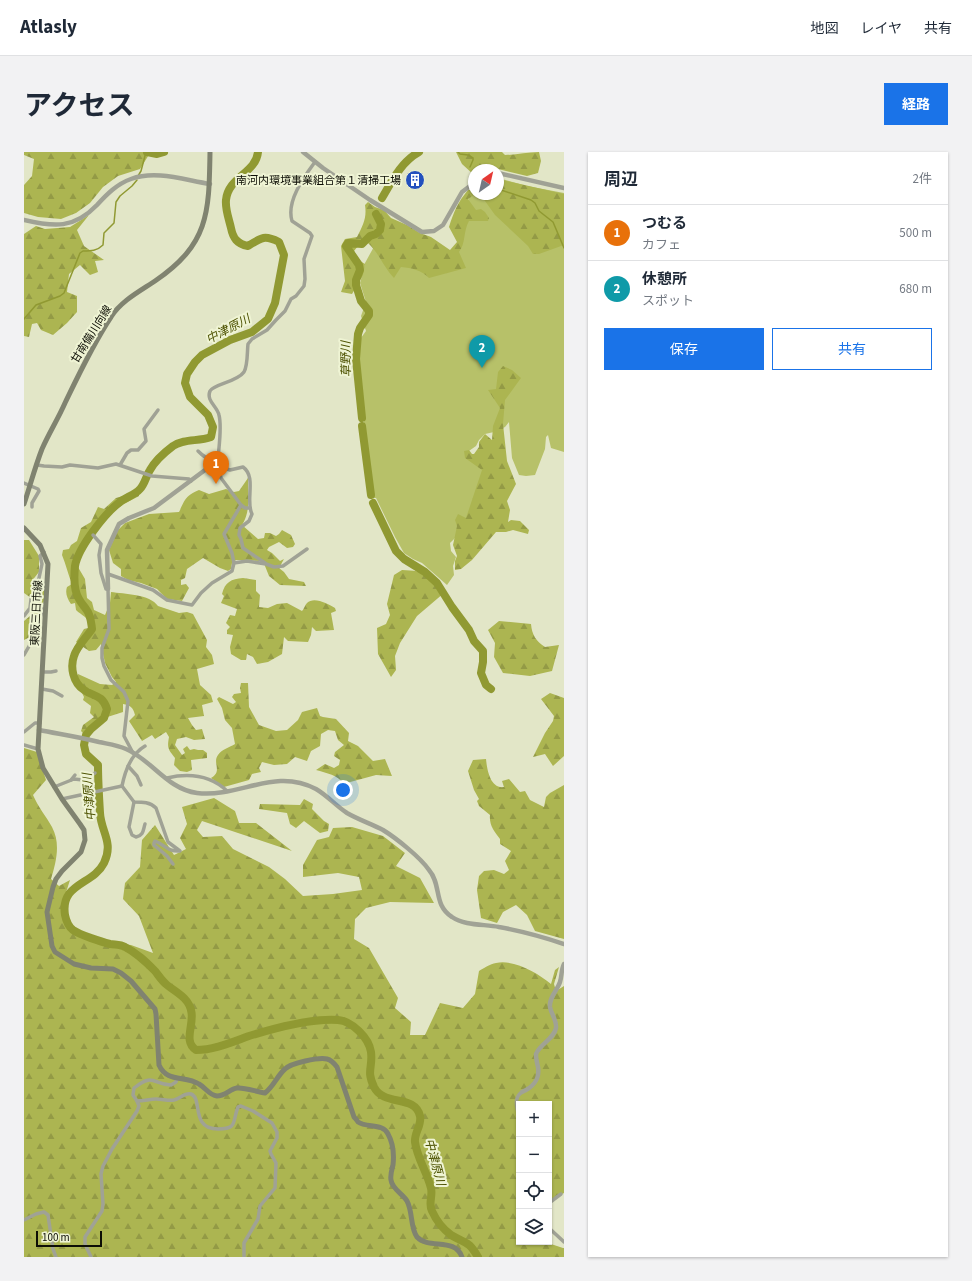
<!DOCTYPE html>
<html lang="ja">
<meta charset="utf-8">
<style>
:root{--surface:#fff;--page:#f2f2f3;--text:#1f2937;--muted:#747a83;--line:#e0e1e3;--accent:#1a73e8}
body{margin:0;font-family:"Source Sans 3","Noto Sans JP",sans-serif;background:var(--page);color:var(--text)}
.controls{position:absolute;right:12px;bottom:12px;display:grid;overflow:hidden;border-radius:0px;box-shadow:0 1px 3px #0004}
.controls button{width:36px;height:36px;display:grid;place-items:center;padding:0;border:0;border-bottom:1px solid var(--line);background:var(--surface);color:var(--text);font:20px sans-serif}
.compass{position:absolute;left:444px;top:12px;width:36px;height:36px;border-radius:50%;background:var(--surface);box-shadow:0 1px 3px #0004;rotate:34deg}
.scale{position:absolute;left:12px;bottom:10px;width:66px;box-sizing:border-box;padding-left:4px;border:2px solid #0d0e05;border-top:0;font-size:11px;line-height:14px;white-space:nowrap;color:#0d0e05;-webkit-text-stroke:3px #eff4d4;paint-order:stroke}
.you{position:absolute;left:319px;top:638px;width:14px;height:14px;margin:-10px;border:3px solid #fff;border-radius:50%;background:#1a73e8;box-shadow:0 0 0 6px #1a73e833}
.badge{display:grid;place-items:center;width:26px;height:26px;border-radius:50%;background:var(--accent);color:#fff;font-size:13px;font-weight:700}
.pin{position:absolute;translate:-50% -33px;filter:drop-shadow(0 1px 2px #0008)}
.pin::after{content:'';position:absolute;top:21px;width:14px;height:12px;background:inherit;clip-path:polygon(0 0,100% 0,50% 100%)}
.list{margin:0;padding:0;list-style:none}
h2{display:flex;justify-content:space-between;align-items:center;height:52px;margin:0;padding:0 16px;font-size:17px}
h2 small{font-size:13px;font-weight:400;color:var(--muted)}
.list li{display:grid;grid-template-columns:26px 1fr auto;gap:12px;align-items:center;box-sizing:border-box;height:56px;padding:0 16px;border-top:1px solid var(--line)}
.list b{display:block;font-size:15px;white-space:nowrap}
.list p{margin:0;font-size:13px;white-space:nowrap;color:var(--muted)}
.list em{font-size:13px;font-style:normal;color:var(--muted)}
.actions{display:flex;gap:8px;padding:12px 16px}
.actions a{flex:1;padding:9px 0;border:1px solid var(--accent);border-radius:0px;text-align:center;font-size:14px;color:var(--accent)}
.actions .main{background:var(--accent);color:#fff}
.icon{flex:none;width:22px;height:22px;fill:none;stroke:currentColor;stroke-width:2;stroke-linecap:round;stroke-linejoin:round}
.map{position:relative;flex:none;width:540px;height:1105px;overflow:hidden;border-radius:0px}
header{display:flex;align-items:center;gap:24px;box-sizing:border-box;height:56px;padding:0 20px;background:var(--surface);border-bottom:1px solid var(--line)}
header strong{font-size:19px}
nav{display:flex;gap:22px;margin-inline-start:auto;font-size:14px}
.intro{display:flex;align-items:center;justify-content:space-between;box-sizing:border-box;height:96px;padding:0 24px}
h1{margin:0;font-size:28px}
.button{padding:10px 18px;border-radius:0px;background:var(--accent);color:#fff;font-size:14px;font-weight:700}
main{display:flex;gap:24px;padding:0 24px}
aside{flex:1;background:var(--surface);border-radius:0px;box-shadow:0 1px 3px #0004}
.map>svg:first-child{display:block}
.green{fill:#b7c169}
.forest{fill:url(#forest-firs)}
.lines{fill:none;stroke-linecap:round;stroke-linejoin:round}
.stream{stroke:#909932;stroke-width:1.5}
.river{stroke:#909932;stroke-width:8}
.minor{stroke:#a0a295;stroke-width:3.5}
.tertiary{stroke:#a0a295;stroke-width:4.5}
.secondary{stroke:#808370;stroke-width:5}
.labels{text-anchor:middle;stroke-width:4;stroke-linejoin:round;paint-order:stroke}
.poi-label{font-size:11px;fill:#0d0e05;stroke:#eff4d4;text-anchor:end}
.street-label{font-size:11px;fill:#0d0e05;stroke:#eff4d4}
.water-label{font-size:12px;font-style:italic;fill:#4c5101;stroke:#eff4d4}
</style>
<header>
<strong>Atlasly</strong>
<nav><a>地図</a><a>レイヤ</a><a>共有</a></nav>
</header>
<div class="intro"><h1>アクセス</h1><a class="button">経路</a></div>
<main>
<div class="map">
<svg width="540" height="1105" viewBox="0 0 540 1105">
<defs>
<pattern id="forest-firs" width="22" height="20" patternUnits="userSpaceOnUse"><rect width="22" height="20" fill="#acb551"/><path d="M5 1l3.5 6h-7zM16 11l3.5 6h-7z" fill="#939a45"/></pattern>
</defs>
<rect width="100%" height="100%" fill="#e2e6c7"/>
<path class="green" d="M474,26L503,34L540,41V300L527,296L524,283L522,285L521,297L511,323L502,324L495,323L488,306L485,270L481,275L470,280L461,282L455,288L452,294L442,301L460,319C454,340 444,376 426,391L427,399L432,405L429,414L430,423L423,433L398,411L389,407L380,401L371,385L352,346H349L345,318L333,207L334,190L342,179L337,164L342,150L336,131L341,111L352,91L427,100L435,91L446,40L450,37V42H474Z"/>
<g class="forest">
<polygon points="0,0 133,0 126,1 116,17 94,24 79,35 66,51 52,61 37,67 14,65 0,61 0,33 8,24 10,7 0,3"/>
<path d="M432,0H478L481,3C493,3 503,0 515,0L517,9L514,21L503,24L470,16L465,18H450V23L438,12Z"/>
<polygon points="474,27 540,42 540,93 515,102 509,102 504,94 471,63 456,42 474,42"/>
<path d="M444,38H447L450,43L444,47L452,58L457,57L461,60L465,66L464,69H445C439,80 442,91 435,100L442,116L405,126C397,118 388,116 377,115L370,126C360,116 355,101 344,91L334,94L330,99L336,109L341,112L339,123L328,142L317,140L321,129L317,94L321,87L333,85C339,73 343,66 341,53L344,50L351,55L360,58L367,66L383,73L396,81L407,85L426,98L433,90L425,75C430,59 434,50 444,38Z"/>
<polygon points="65,63 53,78 60,94 80,108 71,109 74,120 66,123 56,113 45,122 43,140 53,144 53,160 43,171 29,183 17,178 13,171 8,172 5,185 0,184 0,82 12,74 21,77 46,75"/>
<polygon points="479,214 488,218 497,226 481,248 479,272 483,309 492,332 483,349 486,358 484,370 487,368 496,369 505,378 504,382 489,378 482,380 472,380 448,408 437,417 431,418 431,409 433,404 429,393 433,374 431,368 434,362 442,366 458,318 441,306 440,299 445,298 448,302 450,302 455,295 455,290 461,282 468,288 469,274 476,256 464,238 472,237 474,220"/>
<path d="M224,326C224,342 227,359 218,373L234,387L240,386L241,381H246L252,384L255,382L258,378L267,383L271,392L269,395L263,396L255,390L245,395L243,398L248,401L256,409L260,407L255,416L260,420L265,427L280,430L282,434L256,433L245,424L239,409L212,408L208,411L207,417L204,419L196,416L179,406L163,417L161,426L157,428V433L162,432L165,436L158,449L143,447L133,437L117,431L104,428L97,424V417L89,411L85,398L94,378L101,371L125,362L155,360C161,348 161,344 175,338L185,342L202,337L210,340L215,339Z"/>
<path d="M107,340L115,341V344L100,352L87,361L76,374L65,391L55,398L51,410L61,427L63,446L68,450L70,458L81,463L86,451L87,440C100,442 126,442 134,454L155,461L163,460L169,462L183,488L182,495L188,503L190,512L173,517L176,533L187,543L189,550L178,553L180,564L164,566L168,573L172,578L178,577L181,587L170,588L162,585L153,587L151,593L158,603L161,601L159,597L163,594L166,598L170,597L174,598H179L183,601V606L167,608L168,618L163,620L156,619L150,613L151,606C144,597 143,596 145,585L142,580L131,587L128,583L118,589L105,569L111,563C109,555 106,553 99,552V560L74,568L60,582L57,579L59,573L70,565L66,561L67,554L59,548L60,545L58,541L65,543L66,537L58,534L54,530V522L76,532L88,533L92,530L88,525L81,511L77,492L72,498L65,499L52,490L60,477L65,476C67,466 58,464 52,458L51,451L47,452C43,446 41,441 43,435L48,432C44,422 42,413 38,403L39,398L45,397L47,393L53,389L57,376L67,370L74,355L80,357L92,346L102,343Z"/>
<polygon points="0,388 5,388 15,404 15,420 7,430 20,439 20,449 6,485 0,488 0,469 6,464 10,448 0,441"/>
<path d="M378,418C402,419 406,422 420,441L393,464L376,491L371,504L372,518L367,525L354,502L353,476L362,472L366,463L363,452L370,423Z"/>
<path d="M219,426L232,428V439L236,443L235,455L244,456L253,452L263,451L278,459C280,457 281,453 283,451C290,444 304,452 311,456L312,459L307,461L310,478L292,479L288,475L287,483L284,490L264,489L260,485L258,502L244,510L233,512L229,505L223,502L222,508H217L207,502L206,495L209,483L203,482V478L206,475L202,471L206,463L211,464L213,457L197,451L200,444L198,442C201,430 207,427 219,426Z"/>
<path d="M475,469L507,472C508,483 512,489 521,495L535,493L528,519L506,524L479,521L470,505L471,491L464,478Z"/>
<path d="M217,531H224L225,555L235,573L252,579L263,578L274,568L278,560L293,556L296,564L299,565L312,567L325,581L324,589L334,594L349,609L361,607L368,624L352,623L319,632C315,623 302,621 292,618L301,612L310,616L315,613L316,608L310,604L311,600L320,593L314,588L311,579L304,578L297,582L296,594L287,599L283,609L271,605L263,612L250,613L238,610L235,616L237,620L228,622L225,628L200,635L187,626C199,619 188,611 194,603C197,598 206,595 211,592L208,576L201,568L198,556L193,547L195,545L209,552L212,550L208,545L210,542L217,541L216,536Z"/>
<polygon points="526,541 540,546 540,604 529,614 521,602 509,605 521,581 529,569 530,564 517,547"/>
<path d="M0,596L13,600L22,628L9,643C14,655 22,664 28,675C37,692 32,710 27,727L35,734L46,728L37,756L42,772L49,781L72,789L107,793L129,801L115,764L99,747L101,731L116,715L118,688L131,673L150,703L162,697L156,686L163,672L158,655L190,646L211,659L215,671H232L268,699L178,669L173,678L179,685L198,684L209,697L245,715L261,727L279,744L309,742L338,738L335,725L314,721L279,725V713L293,688L305,685L309,676L328,675L359,684L381,701L372,714L396,726L410,751L366,750L342,756L331,767L330,787L345,796L374,846L371,856L387,870L386,883H401L416,851L439,856L451,842L455,819C460,816 466,812 472,811C490,807 514,821 527,832L531,818L535,815L530,832L532,839L540,834V1041L525,1049V952H495V1090H521L539,1096H540V1105H0Z"/>
<path d="M462,607C463,617 466,637 480,635L478,629L485,627L496,640L501,639L506,648L520,655L522,645L526,641L540,633V787L511,779L503,763L492,753L479,760L473,771L457,766L453,738L455,724L460,719L470,718L480,722L485,718L481,709L487,699L476,692V687C470,679 465,673 466,663L455,654L453,649L455,647L450,638L444,619L449,608Z"/>
<polygon points="280,647 289,652 288,657 300,669 305,672 304,679 296,681 280,669 272,676 266,672 263,661 235,657 236,652 276,653"/>
</g>
<g class="lines">
<g class="stream">
<polyline points="434,0 436,2 444,3 449,6 449,8 446,15"/>
<polyline points="114,24 117,19 122,0"/>
<polyline points="474,37 507,48 511,51 515,59 529,70 540,96"/>
<path d="M0,167L12,153L36,144L40,141L56,101L59,99C67,99 73,99 79,93L80,81L90,71L92,50L96,44L108,34L113,28"/>
</g>
<g class="river">
<polyline points="123,0 133,2 140,0"/>
<path d="M234,0C232,21 204,25 202,48C201,57 205,67 207,76C209,86 213,92 224,94C238,85 241,83 255,90L260,103L251,151L244,167L228,180L206,188L178,203L171,210L163,222L161,231L166,245L184,263L189,275L187,285C174,290 161,286 149,294C141,300 131,309 126,318C122,324 121,332 116,337C111,343 102,345 96,350C81,361 54,396 51,414C50,424 50,439 55,447C57,451 60,454 62,457C67,463 67,470 68,477C62,486 53,494 50,504C46,515 49,531 60,538C70,545 78,542 83,557L80,566L67,577L62,583L60,593L62,602L74,613C74,629 75,645 76,661C77,680 90,690 80,711C69,733 36,731 41,763C42,768 45,775 49,778C56,783 78,790 86,792C91,793 96,792 101,795C113,801 122,810 131,819C135,824 138,829 143,833C148,837 155,841 160,846C179,865 155,886 172,898C190,898 208,890 225,884C251,876 287,866 314,868C328,869 345,886 347,900C349,916 342,918 350,935C360,955 391,942 396,964C398,973 390,981 391,990C393,1006 403,1020 407,1036C409,1044 404,1052 408,1059C412,1068 419,1077 427,1083C442,1092 444,1088 454,1105"/>
<path d="M358,46C368,29 377,10 395,0"/>
<polyline points="338,266 332,207 334,182 336,176 345,163 345,159 337,149 332,133 332,128 336,118 335,113 322,94 324,91 338,92 346,84 352,82 356,78 357,72 352,62"/>
<polyline points="338,274 347,343"/>
<polyline points="349,351 372,399 380,407 401,420 413,431 428,455 445,478 450,489 459,499 459,510 457,521 462,533 467,537"/>
</g>
<g class="minor">
<path d="M174,299C178,303 182,307 188,307C192,307 194,306 198,308L200,315L196,322L197,326L217,353L221,356H226"/>
<path d="M194,306C195,294 198,275 195,263C193,254 182,249 186,239C190,232 213,230 220,220C224,213 223,200 224,192L228,187L243,178L252,168L261,159L267,147L272,144L280,134L281,127L280,107L288,84L286,81L268,69C262,49 280,25 291,10"/>
<polyline points="13,313 20,314 38,315 46,313 74,316 92,312 128,324 165,327 167,329"/>
<polyline points="96,313 103,301 107,298 114,298 122,289 120,277 134,258"/>
<path d="M200,316L206,318L219,315C233,325 221,349 228,362L225,369L216,376L215,383L217,387L219,396L241,411"/>
<polyline points="0,331 14,337 15,339 8,351 8,355"/>
<polyline points="69,383 77,392 75,403 77,421 82,437 84,437 85,477 78,496 78,506 80,514 87,528 100,540 104,549 100,584 109,601"/>
<polyline points="210,411 208,401 200,382 217,353"/>
<polyline points="84,422 129,438 143,448 168,453 177,441 188,431 208,419 210,411 223,409 242,412 250,415 259,414 283,397"/>
<polyline points="0,464 6,456 7,447 14,436 15,426 18,412 16,404 20,400"/>
<polyline points="0,503 8,489 18,460 19,457 22,457"/>
<polyline points="19,520 27,520 32,519"/>
<polyline points="18,537 29,539 38,544"/>
<polyline points="0,580 11,571 16,571"/>
<polyline points="0,593 14,597"/>
<polyline points="104,614 113,624 117,633"/>
<path d="M143,626C165,621 186,623 203,639"/>
<polyline points="47,628 51,623"/>
<path d="M98,634L110,650C119,650 126,650 132,656L144,690L156,699C144,700 141,693 131,689L130,691V693L143,704L149,712"/>
<path d="M98,634C101,619 107,602 121,594"/>
<polyline points="30,635 50,627 59,628 71,621"/>
<polyline points="38,647 98,634"/>
<path d="M110,650L105,675L108,683L112,685C120,683 119,678 121,672"/>
<path d="M153,926L152,930L147,933C129,933 130,920 110,936L109,943L113,949C120,949 126,947 132,947C138,947 145,949 150,948C156,947 161,940 167,942C179,946 166,977 194,977C214,977 208,970 214,955L217,954L229,959L248,971L253,980V986L246,999L247,1002L252,1011L251,1036L236,1054L234,1067L220,1091V1105"/>
<path d="M495,965C493,956 489,946 498,940"/>
<polyline points="525,1051 537,1042"/>
<polyline points="0,1068 12,1062 20,1060 24,1063 29,1097 32,1105"/>
<polyline points="525,1076 540,1090"/>
<polyline points="67,1105 61,1092 61,1085 78,1059 79,1052 77,1022 79,1014 88,997 113,959 115,954 113,949"/>
</g>
<g class="tertiary">
<polyline points="279,0 299,16 346,48 398,80 410,79 419,73 438,40 450,31"/>
<polyline points="474,21 540,36"/>
<path d="M0,68C30,75 50,77 73,53C83,42 93,32 107,27C132,18 160,28 186,32"/>
<polyline points="84,437 83,398 95,372 105,366 130,356 138,350 181,318 194,306"/>
<path d="M15,578C35,582 55,585 75,590C84,592 93,593 102,597C128,608 143,637 173,641C216,646 250,615 292,637C304,644 312,654 323,661C335,668 348,672 359,678C372,686 396,705 405,718C418,733 409,753 428,765C441,774 461,772 475,775C497,779 519,785 540,792"/>
<path d="M498,940C509,935 516,928 514,915C513,911 512,907 512,902C516,892 530,887 532,876C533,868 527,862 526,855C525,845 533,839 536,830C538,824 537,818 540,812"/>
</g>
<g class="secondary">
<path d="M0,352C6,334 11,315 18,297C25,281 34,267 41,251C55,222 69,192 87,165C97,149 116,139 131,129C185,92 185,61 186,0"/>
<path d="M0,376L16,393L24,412L14,597L19,616L38,647L56,672L60,678L61,688L57,700L38,719L32,727L29,735L23,760L28,794L31,800L50,812L67,816L89,817L97,821L107,829L131,857L132,862L135,913C143,931 161,923 175,932C182,936 185,943 193,944C201,944 206,937 213,936C220,935 233,940 241,941C250,934 253,924 261,917C267,911 295,905 303,907C307,908 310,911 313,915L330,965C332,967 333,968 334,970C343,976 359,971 364,982C369,991 370,1004 369,1013C368,1017 366,1023 367,1028C368,1037 379,1042 383,1049C389,1060 386,1075 393,1085C405,1098 431,1085 438,1105"/>
</g>
</g>
<defs>
<symbol id="building-disc" viewBox="-11 -11 22 22"><circle r="9.5" fill="#2350be" stroke="#eff4d4"/><path d="M-4-6H4V6H1V3H-1V6H-4ZM-2.5-4.3h1.7v1.8h-1.7ZM.8-4.3h1.7v1.8H.8ZM-2.5-1h1.7V.8h-1.7ZM.8-1h1.7V.8H.8Z" fill="#fff"/></symbol>
</defs>
<g fill-rule="evenodd">
<use href="#building-disc" x="380" y="17" width="22" height="22"/>
</g>
<g class="labels">
<g class="poi-label">
<text x="377" y="32">南河内環境事業組合第１清掃工場</text>
</g>
<g class="street-label">
<text transform="translate(67 182) rotate(-58)" y="4">甘南備川向線</text>
<text transform="translate(12 461) rotate(-87)" y="4">東阪三日市線</text>
</g>
<g class="water-label">
<text transform="translate(204 177) rotate(-28)" y="4">中津原川</text>
<text transform="translate(322 207) rotate(-91)" y="4">草野川</text>
<text transform="translate(65 645) rotate(-95)" y="4">中津原川</text>
<text transform="translate(411 1010) rotate(75)" y="4">中津原川</text>
</g>
</g>
</svg>
<div class="controls">
<button>+</button>
<button>−</button>
<button><svg class="icon" aria-label="locate" viewBox="0 0 24 24"><circle cx="12" cy="12" r="6"/><path d="M12 2v4M12 18v4M2 12h4M18 12h4"/></svg></button>
<button><svg class="icon" aria-label="layers" viewBox="0 0 24 24"><path d="M12 4l9 5-9 5-9-5zM3 14l9 5 9-5"/></svg></button>
</div>
<svg class="compass" viewBox="-18 -18 36 36"><path d="M0-13l5 13h-10z" fill="#e53935"/><path d="M0 13l5-13h-10z" fill="#747a83"/></svg>
<div class="scale">100 m</div>
<div class="you"></div>
<div class="pin badge" style="left:192px;top:332px;background:#e8710a">1</div>
<div class="pin badge" style="left:458px;top:216px;background:#0f9aa8">2</div>
</div>
<aside>
<h2>周辺<small>2件</small></h2>
<ul class="list">
<li><span class="badge" style="background:#e8710a">1</span><div><b>つむる</b><p>カフェ</p></div><em>500 m</em></li>
<li><span class="badge" style="background:#0f9aa8">2</span><div><b>休憩所</b><p>スポット</p></div><em>680 m</em></li>
</ul>
<div class="actions"><a class="main">保存</a><a>共有</a></div>
</aside>
</main>
